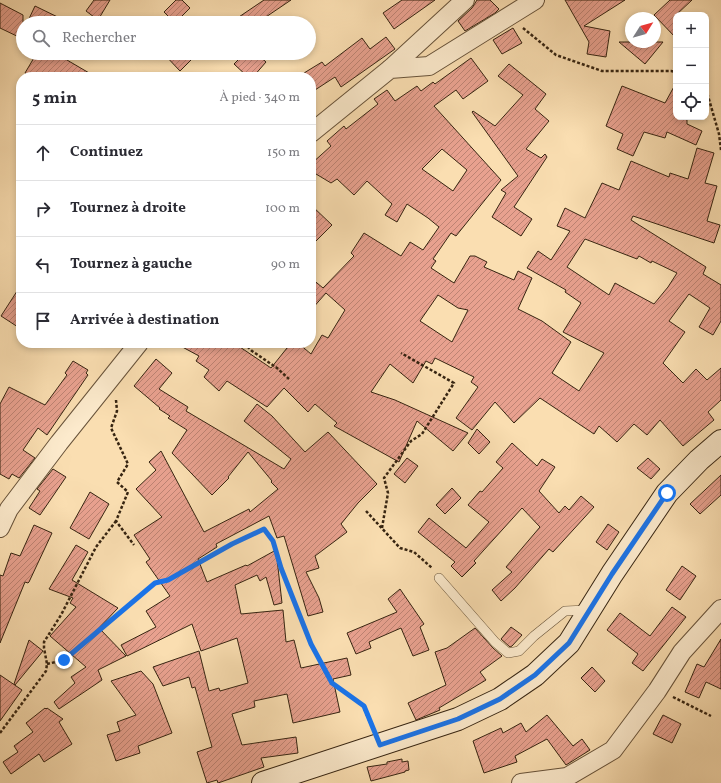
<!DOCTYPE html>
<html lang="fr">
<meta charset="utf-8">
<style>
:root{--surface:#fff;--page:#f2f2f3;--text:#2b2b33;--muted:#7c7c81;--line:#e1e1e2}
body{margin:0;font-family:Vollkorn,serif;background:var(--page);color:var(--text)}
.controls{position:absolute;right:12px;top:12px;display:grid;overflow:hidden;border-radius:8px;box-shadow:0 2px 6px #0003}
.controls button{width:36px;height:36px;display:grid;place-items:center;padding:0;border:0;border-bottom:1px solid var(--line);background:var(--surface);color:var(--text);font:20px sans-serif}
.compass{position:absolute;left:625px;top:12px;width:36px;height:36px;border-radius:50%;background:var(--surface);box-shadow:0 2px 6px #0003;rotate:53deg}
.stop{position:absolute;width:12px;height:12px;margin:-9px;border:3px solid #1a73e8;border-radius:50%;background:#fff}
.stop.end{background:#1a73e8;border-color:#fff;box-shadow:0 1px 4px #0008}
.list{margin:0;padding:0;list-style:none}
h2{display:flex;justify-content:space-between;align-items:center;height:52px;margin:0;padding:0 16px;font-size:17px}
h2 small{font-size:13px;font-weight:400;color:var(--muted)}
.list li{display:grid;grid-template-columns:26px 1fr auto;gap:12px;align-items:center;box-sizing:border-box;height:56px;padding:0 16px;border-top:1px solid var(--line)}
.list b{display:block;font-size:15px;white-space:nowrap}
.list em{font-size:13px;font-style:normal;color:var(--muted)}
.icon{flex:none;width:22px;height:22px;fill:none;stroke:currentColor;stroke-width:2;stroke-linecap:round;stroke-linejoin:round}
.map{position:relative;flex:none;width:721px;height:783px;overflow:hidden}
.search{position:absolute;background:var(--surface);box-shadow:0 2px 6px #0003;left:16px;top:16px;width:300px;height:44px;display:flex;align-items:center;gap:10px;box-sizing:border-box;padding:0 14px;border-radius:22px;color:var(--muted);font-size:15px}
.panel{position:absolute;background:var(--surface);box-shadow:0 2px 6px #0003;left:16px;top:72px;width:300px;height:276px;border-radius:16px}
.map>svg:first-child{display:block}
.building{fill:url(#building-hatch);stroke:#362411;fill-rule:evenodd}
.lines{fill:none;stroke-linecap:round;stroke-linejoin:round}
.service-casing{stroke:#675239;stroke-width:10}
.minor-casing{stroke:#675239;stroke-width:20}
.secondary-casing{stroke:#362411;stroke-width:24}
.path{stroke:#362411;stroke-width:2.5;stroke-dasharray:3 2;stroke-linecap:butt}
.service{stroke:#fceacc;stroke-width:9}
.minor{stroke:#fceacc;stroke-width:18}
.secondary{stroke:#fceacc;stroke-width:22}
.route{stroke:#1a73e8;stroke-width:5}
</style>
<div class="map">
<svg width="721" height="783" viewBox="0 0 721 783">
<defs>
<pattern id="building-hatch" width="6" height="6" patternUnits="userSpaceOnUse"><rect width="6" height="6" fill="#e8a18f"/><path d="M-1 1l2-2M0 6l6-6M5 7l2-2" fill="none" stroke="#bd8373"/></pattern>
</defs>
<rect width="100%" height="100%" fill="#fadeb1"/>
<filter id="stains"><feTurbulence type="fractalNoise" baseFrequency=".005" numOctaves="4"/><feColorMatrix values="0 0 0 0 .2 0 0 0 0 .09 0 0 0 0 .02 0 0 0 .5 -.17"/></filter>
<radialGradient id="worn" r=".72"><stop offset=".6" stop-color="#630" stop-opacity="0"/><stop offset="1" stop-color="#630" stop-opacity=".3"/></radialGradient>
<g class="building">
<polygon points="94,0 110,0 98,20 86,11"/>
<polygon points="176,0 182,0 190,8 175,23 164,12"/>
<polygon points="264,0 291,0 257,23 230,23"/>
<polygon points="402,0 435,0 394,29 383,13"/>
<polygon points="477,0 490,0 499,9 495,13 465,31 458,21 472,8"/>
<polygon points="565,0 625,0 584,26 610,31 606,57 587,54 589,42"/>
<polygon points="670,0 692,0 676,15 676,38 654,15"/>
<polygon points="0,3 23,15 23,39 0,28"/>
<polygon points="35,6 70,23 27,23"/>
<polygon points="513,28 522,43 502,54 493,40"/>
<polygon points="386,37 395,49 341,87 335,77 315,90 311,83 311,77 307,77 304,73 322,62 325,66 362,38 370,49"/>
<polygon points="619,42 663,42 645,64"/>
<polygon points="48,53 55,53 96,77 33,77 25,73 35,56 46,58"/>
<polygon points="163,53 198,53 180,71"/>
<polygon points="245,53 256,53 266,62 253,77 248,77 234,64"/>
<path d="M471,58L488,81L463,99L456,90L434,106L501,180L456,236L451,233L433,259L436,261L431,268L454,283L470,256H475L487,262L484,267L514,280L518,271L532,278L518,309L542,321L571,342L552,373L579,391L604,353L563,332L581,303L565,292L566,290L527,268L538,251L551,260L570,231L557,226L565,208L585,218L602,183L619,190L631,161L669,177L670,173L688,179L697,148L714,153L705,183L717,186L707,221L720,225L714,243L633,216L631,220L706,267L703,274L721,285V321L713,335L699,327L710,308L689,294L669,321L685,332L663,363L683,383L696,369L707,380L721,368V400L708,412L714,420L683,446L660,420L647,435L634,424L617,442L599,426L594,434L540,398L514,423L495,402L472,430L456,418L478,387L471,382L474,377L435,358L432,364L426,361L413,383L390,364L371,392L395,400L468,433L453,451L417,421L399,462L334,426L337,423L315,404L308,412L284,388L267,407L227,381L219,391L204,377L209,370L196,361L199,356L175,343H234L271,368L291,343H298L311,354L322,335L328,338L345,310L326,293L311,310V278L323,288L354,256L351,253L364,233L401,256L410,242L423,250L439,227L428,218L407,204L397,222L385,215L392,204L367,181L354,195L337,179L331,183L311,171V164L331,146L327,141L344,126L346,129L378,104L374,99L387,90L395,101L417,86L421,91L433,82L435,84ZM442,149L467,170L453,191L422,169ZM585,239L637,259L639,256L651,263L652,261L677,273L668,287L654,304L615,283L609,295L567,267ZM438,295L458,308L468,310L452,342L420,321Z"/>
<polygon points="509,64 546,94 535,109 549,121 526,149 541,158 545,154 547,157 514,207 532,219 521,236 492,217 506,193 501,190 518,176 472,112 473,111 495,126 523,95 498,76"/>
<polygon points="676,83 676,117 680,117 687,120 687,124 702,131 696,145 667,132 665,138 644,132 633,156 617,149 623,134 606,126 622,86 665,103"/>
<polygon points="311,205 332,225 311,246"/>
<polygon points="21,285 21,329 1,316"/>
<polygon points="156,359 172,373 159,389 188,407 186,411 284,469 291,459 244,421 257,404 272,416 305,452 328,432 377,484 358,503 341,524 347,532 315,556 319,568 306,572 319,598 323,612 308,616 284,536 277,538 269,516 216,544 217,547 198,559 207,582 246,565 247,566 276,550 282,603 274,605 266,577 260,581 257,575 235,585 241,614 283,610 286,642 294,640 301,668 347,658 351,675 333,679 340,712 293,723 287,694 254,701 255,707 232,714 242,745 296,737 298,753 261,758 264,767 218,783 217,780 207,783 197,752 212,747 195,687 192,688 189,677 163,686 153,667 199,651 209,691 219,688 220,691 248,683 237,638 201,651 192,624 127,656 121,645 156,627 146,611 170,596 146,562 150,559 134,535 162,517 136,489 156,470 149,462 161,451 204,532 249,509 250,512 278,489 271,482 272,481 248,452 228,477 229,478 212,495 172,453 187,430 168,418 170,416 159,409 160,408 134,386"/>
<polygon points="73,361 88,370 86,373 88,375 47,435 38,428 23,450 35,458 19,478 12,474 9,479 0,474 0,404 9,387 45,405 67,375 65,373"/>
<polygon points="477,429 490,442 479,454 468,443"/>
<polygon points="512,443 537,466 542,459 555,467 539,491 559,513 565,506 569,510 581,496 594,507 553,552 549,549 515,588 501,601 492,590 512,572 506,567 540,527 522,508 474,561 476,563 462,577 451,566 455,562 418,532 429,518 466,548 489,522 468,505 480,491 482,492 503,468 496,462"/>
<polygon points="407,458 418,466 405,483 394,474"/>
<polygon points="648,458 660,469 651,479 637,468"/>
<polygon points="53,469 66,477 40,515 29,508 40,491 37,489"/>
<polygon points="721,475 721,495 700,514 690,504"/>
<polygon points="452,488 461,498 445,514 436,505"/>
<polygon points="90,492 109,504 89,539 70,528"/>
<polygon points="608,524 619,532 607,550 596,542"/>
<polygon points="34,525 52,533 29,582 28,583 25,582 0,643 0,575 3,576 11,553 20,556"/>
<polygon points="76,545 88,552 72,580 118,608 99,628 126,656 98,670 102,680 59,709 54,702 75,683 71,677 86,667 50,636 76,607 70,603 73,598 49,589"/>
<polygon points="682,566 696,576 680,600 666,590"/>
<polygon points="400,589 424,624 420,627 429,650 413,656 401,628 369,642 371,648 356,654 347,633 397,612 388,599"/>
<polygon points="672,607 686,617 643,671 632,663 638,654 607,630 620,613 650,636"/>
<polygon points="511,627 522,635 512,646 510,647 501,639"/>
<polygon points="475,628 493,648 502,656 480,672 486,680 439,708 440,710 416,720 408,703 446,685 435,652 447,648"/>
<polygon points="721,639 721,689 706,682 699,698 685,692 697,664 704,667"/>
<polygon points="29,640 43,651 15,685 14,684"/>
<polygon points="592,667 605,681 595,692 581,678"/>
<polygon points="141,671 153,684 172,733 138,746 140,753 116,761 107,735 120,731 117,722 136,715 111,681"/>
<polygon points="0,675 22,690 0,721"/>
<polygon points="45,708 46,709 47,708 63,719 59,722 72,744 44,762 39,754 11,774 3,762 18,752 14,746 33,732 26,723"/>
<polygon points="547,715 573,746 582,739 590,750 566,765 547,739 515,756 517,762 484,773 473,741 501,728 503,733 521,723 526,732"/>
<polygon points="663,715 681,724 672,743 653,734"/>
<polygon points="402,759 402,762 408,761 409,770 405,771 405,772 371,781 367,767 387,764 387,762"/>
</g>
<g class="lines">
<defs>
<polyline id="service" points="439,578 495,642 508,653 519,651 534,636 565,611 587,610"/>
<g id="minor">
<polyline points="390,69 465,0"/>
<polyline points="311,133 390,69 429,66 535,0"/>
<polyline points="0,528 9,509 59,443 139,343"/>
<polyline points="521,783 567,777 613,750 657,691 682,652 721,609"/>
</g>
<polyline id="secondary" points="263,783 458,719 500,699 535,675 569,643 612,574 667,493 699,460 721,441"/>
</defs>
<use href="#service" class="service-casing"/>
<use href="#minor" class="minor-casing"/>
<use href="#secondary" class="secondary-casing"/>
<g class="path">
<polyline points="523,28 556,55 602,71 671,71 676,72"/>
<polyline points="706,89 719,134 721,150"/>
<polyline points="244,343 252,351 277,368 289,379"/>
<polyline points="116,400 117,411 111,428 128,464 117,482 128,492 116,521 134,545"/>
<polyline points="366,511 400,548 414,552 432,568"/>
<polyline points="382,528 388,493 384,478 411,441 422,434 454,383 401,353"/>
<polyline points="47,664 64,660 155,583 168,580 232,544 265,529 273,541 281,568 311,645 332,683 363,706 372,727"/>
<polyline points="673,697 711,716"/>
<polyline points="0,733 46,671 47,664 44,648 44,642 61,615 96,547 116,521"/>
</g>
<use href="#service" class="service"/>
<use href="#minor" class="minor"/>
<use href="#secondary" class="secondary"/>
</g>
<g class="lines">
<polyline class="route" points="64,660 155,583 168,580 232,544 264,529 273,541 281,568 311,644 332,683 364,706 380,745 458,719 500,699 535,675 569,643 612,574 667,493"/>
</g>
<rect width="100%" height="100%" filter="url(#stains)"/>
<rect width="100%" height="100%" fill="url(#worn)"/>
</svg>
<div class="controls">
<button>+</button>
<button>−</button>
<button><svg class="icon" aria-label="locate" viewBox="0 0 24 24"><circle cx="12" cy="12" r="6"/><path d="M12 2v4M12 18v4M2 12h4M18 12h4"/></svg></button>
</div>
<svg class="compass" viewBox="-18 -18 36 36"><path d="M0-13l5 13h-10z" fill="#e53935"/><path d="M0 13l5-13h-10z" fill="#7c7c81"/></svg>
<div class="stop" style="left:667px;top:493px"></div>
<div class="stop end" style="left:64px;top:660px"></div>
<div class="search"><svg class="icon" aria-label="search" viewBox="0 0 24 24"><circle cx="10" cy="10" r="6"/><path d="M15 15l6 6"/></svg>Rechercher</div>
<section class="panel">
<h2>5 min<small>À pied · 340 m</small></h2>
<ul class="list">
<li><svg class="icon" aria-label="ahead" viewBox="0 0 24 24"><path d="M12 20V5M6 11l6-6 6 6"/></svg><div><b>Continuez</b></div><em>150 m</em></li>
<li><svg class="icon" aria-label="right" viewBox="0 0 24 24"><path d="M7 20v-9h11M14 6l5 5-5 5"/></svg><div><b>Tournez à droite</b></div><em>100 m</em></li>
<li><svg class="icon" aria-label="left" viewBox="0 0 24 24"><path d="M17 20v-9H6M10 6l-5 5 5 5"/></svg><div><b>Tournez à gauche</b></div><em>90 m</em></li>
<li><svg class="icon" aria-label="arrive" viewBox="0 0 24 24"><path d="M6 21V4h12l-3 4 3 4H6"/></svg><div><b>Arrivée à destination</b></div></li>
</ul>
</section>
</div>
